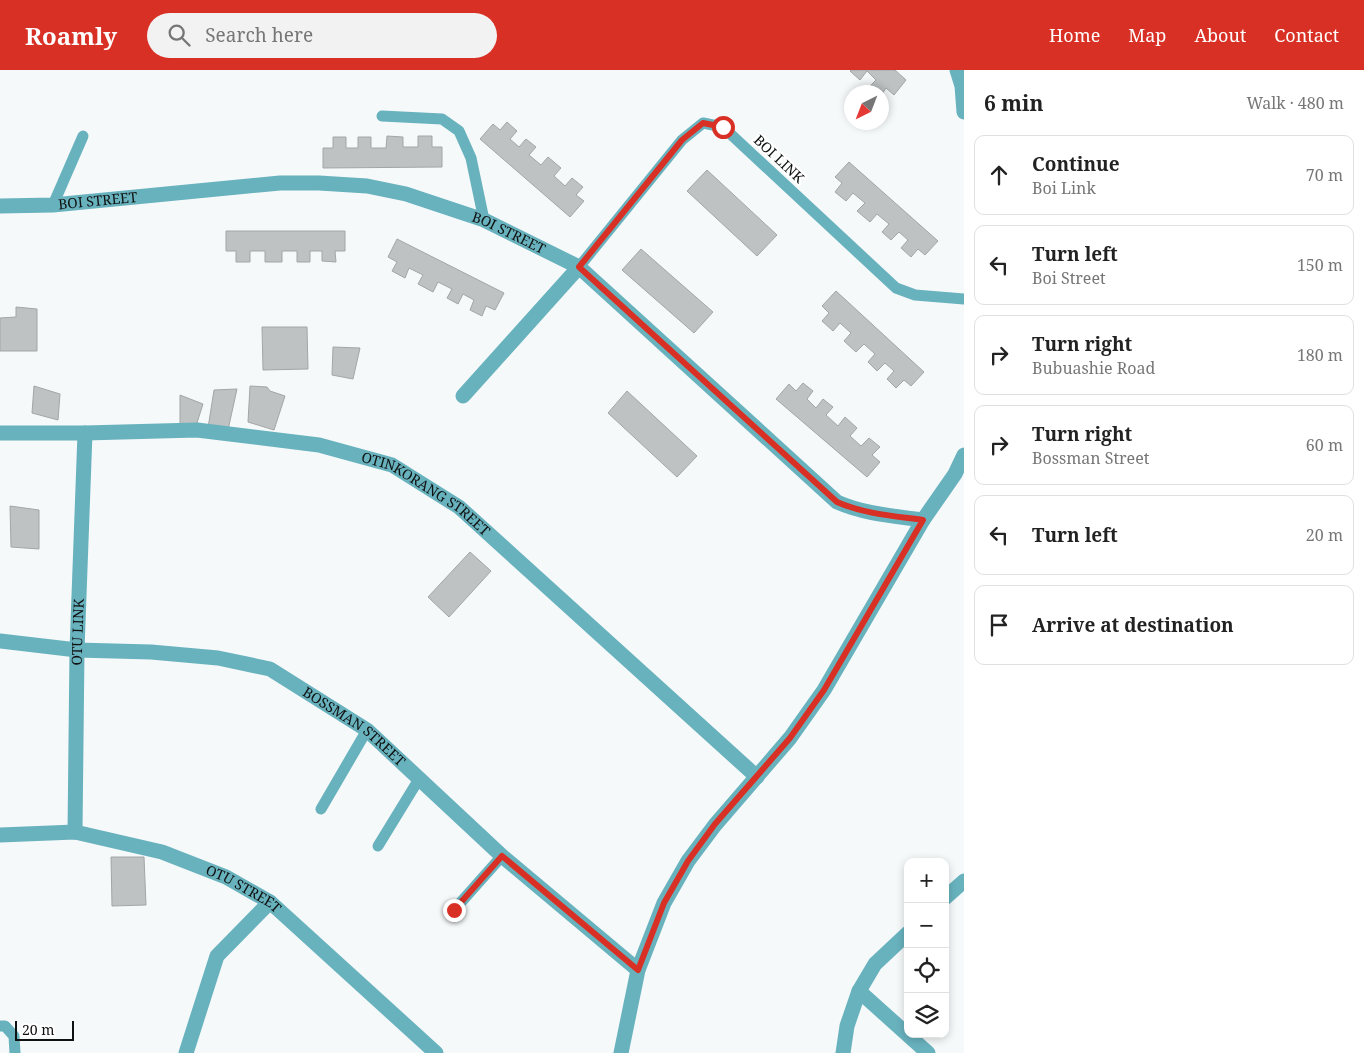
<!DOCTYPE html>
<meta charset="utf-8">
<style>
:root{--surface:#fff;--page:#f2f2f2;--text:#222;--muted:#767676;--line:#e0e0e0;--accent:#d93025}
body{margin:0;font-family:"Noto Serif",serif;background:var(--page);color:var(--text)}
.controls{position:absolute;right:15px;bottom:15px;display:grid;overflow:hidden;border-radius:10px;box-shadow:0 2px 8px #0003}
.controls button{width:45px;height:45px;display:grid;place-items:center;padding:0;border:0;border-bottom:1px solid var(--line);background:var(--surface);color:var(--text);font:25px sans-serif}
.compass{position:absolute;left:844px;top:15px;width:45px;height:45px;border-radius:50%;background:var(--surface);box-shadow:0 2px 8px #0003;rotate:222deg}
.scale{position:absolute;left:15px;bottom:12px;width:59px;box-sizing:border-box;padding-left:5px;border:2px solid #101111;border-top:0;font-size:14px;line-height:18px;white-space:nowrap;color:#101111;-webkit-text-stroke:4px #fff;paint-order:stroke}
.stop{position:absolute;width:15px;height:15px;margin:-11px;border:4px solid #d93025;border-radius:50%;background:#fff}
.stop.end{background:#d93025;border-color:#fff;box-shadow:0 1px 5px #0008}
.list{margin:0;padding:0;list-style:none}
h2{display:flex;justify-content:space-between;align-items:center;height:65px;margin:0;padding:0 20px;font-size:21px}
h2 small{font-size:16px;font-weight:400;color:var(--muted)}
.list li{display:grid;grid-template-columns:32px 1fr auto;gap:15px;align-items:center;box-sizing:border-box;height:80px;margin:0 10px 10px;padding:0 10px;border:1px solid var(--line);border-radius:10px}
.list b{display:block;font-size:19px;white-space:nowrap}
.list p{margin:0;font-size:16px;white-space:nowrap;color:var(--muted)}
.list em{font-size:16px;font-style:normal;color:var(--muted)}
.icon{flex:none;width:28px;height:28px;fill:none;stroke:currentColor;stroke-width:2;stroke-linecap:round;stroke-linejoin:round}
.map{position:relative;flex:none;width:964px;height:983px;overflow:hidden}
header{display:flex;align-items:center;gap:30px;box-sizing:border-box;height:70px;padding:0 25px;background:var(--accent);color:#fff}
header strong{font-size:24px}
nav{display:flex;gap:28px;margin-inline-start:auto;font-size:18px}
.search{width:350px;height:45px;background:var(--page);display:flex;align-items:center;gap:12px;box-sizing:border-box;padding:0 18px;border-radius:28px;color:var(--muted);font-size:19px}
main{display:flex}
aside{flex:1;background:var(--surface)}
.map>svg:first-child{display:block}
.building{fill:#bec2c2;stroke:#a3a6a7}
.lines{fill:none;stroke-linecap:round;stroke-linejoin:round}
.service{stroke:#68b2be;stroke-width:11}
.minor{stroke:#68b2be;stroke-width:15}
.route{stroke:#d93025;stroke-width:6}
.labels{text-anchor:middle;stroke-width:4.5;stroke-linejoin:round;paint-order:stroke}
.street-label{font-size:14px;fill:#101111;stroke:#fff}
</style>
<header>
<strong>Roamly</strong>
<div class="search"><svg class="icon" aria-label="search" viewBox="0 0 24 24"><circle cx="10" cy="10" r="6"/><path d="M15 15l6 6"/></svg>Search here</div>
<nav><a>Home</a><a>Map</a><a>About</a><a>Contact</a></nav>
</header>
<main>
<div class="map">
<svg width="964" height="983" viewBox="0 0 964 983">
<rect width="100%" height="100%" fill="#f5f9fa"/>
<g class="building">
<polygon points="851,0 895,0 906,10 894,25 886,18 882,24 882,22 875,22 869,17 876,10 867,1 860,10 850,1"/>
<polygon points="507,52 517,61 510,69 519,77 526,69 536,77 529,85 541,95 548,87 561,98 554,106 565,116 572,108 583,117 576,125 584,131 570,147 480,69 493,54 500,60"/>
<polygon points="387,66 403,67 403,77 418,77 418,66 432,66 432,77 442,77 442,97 323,98 323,78 333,78 333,67 346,67 346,78 358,78 358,67 371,67 371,78 386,78"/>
<polygon points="849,92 938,171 925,185 918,179 911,187 901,178 908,170 899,162 891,170 882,162 889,154 877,144 870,152 857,141 865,133 853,123 846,131 835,122 842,113 835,107"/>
<polygon points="707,100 777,165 757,186 687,121"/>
<polygon points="226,161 345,161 345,181 335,181 336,192 322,191 322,181 310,181 310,192 297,192 297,181 282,181 282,192 265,192 265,181 250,181 250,192 236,192 236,181 226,181"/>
<polygon points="397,169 504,223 495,240 486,236 482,246 470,240 474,230 463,224 458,234 447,228 452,219 438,212 433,222 418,214 423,205 409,198 405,208 392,201 397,192 388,187"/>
<polygon points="641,179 713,242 694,263 622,200"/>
<polygon points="836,221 924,302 911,316 904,310 896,318 887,309 894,301 885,293 877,301 868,292 875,284 864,274 856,282 844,271 851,263 840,253 833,261 822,251 829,243 822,236"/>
<polygon points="16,237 37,239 37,281 0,281 0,248 16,247"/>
<polygon points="262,257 307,257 308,299 263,300"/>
<polygon points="333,277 360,278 353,309 332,305"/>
<polygon points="803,313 813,321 807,329 816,338 823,329 833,337 826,345 838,356 845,347 857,358 850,366 861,376 869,368 880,377 872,385 880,392 867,407 776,329 789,314 796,321"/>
<polygon points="34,316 60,324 58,350 32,343"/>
<polygon points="250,316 267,317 270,321 285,326 274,360 248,352"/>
<polygon points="237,319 228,360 208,358 214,320"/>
<polygon points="627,321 697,386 677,407 608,343"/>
<polygon points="180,325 203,334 196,356 180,354"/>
<polygon points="10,436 39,440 39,479 11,477"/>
<polygon points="470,482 491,501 449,547 428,527"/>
<polygon points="111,787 144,787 146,835 112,836"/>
</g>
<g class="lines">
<g class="service">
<polyline points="382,46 442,49 459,61 471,88 484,150"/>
<polyline points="53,135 83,66"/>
<polyline points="579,197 682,70 703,53 723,57 896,218 915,225 964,229"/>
<polyline points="321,739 367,660"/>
<polyline points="378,776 419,709"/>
<polyline points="454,840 502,786"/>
<polyline points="0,956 5,956 14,966 15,983"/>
</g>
<g class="minor">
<polyline points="957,0 962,16 964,42"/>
<path id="s1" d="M0,136L53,135L280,113H319L367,116L406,124L484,150L579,197L837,432C864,444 894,446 923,450"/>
<polyline points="463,326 579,197"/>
<path id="s2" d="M0,363H85L197,360L319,375L392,395L459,437L757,707"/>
<path id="s3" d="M0,571L77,580L151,582L218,588L270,599L367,660L502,786L638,900"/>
<path id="s4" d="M75,762L77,580L85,363"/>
<path id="s5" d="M0,765L75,762L162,782L226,807L270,832L436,983"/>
<polyline points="945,828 964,811"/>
<polyline points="859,921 928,983"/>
<polyline points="186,983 217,886 270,832"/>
<polyline points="621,983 638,900 664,833 688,791 715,755 790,668 824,620 923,450 955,404 964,385"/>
<polyline points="843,983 847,956 859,921 875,894 908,863"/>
</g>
</g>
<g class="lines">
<path class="route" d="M454,840L502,786L638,900L664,833L688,791L715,754L790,668L824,620L923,450C894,446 864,444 837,432L579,197L682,70L703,53L723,57"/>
</g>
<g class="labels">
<g class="street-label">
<text transform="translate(779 89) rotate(43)" y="5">BOI LINK</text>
<text dy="5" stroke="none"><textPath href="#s1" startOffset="98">BOI STREET</textPath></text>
<text dy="5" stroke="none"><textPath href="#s1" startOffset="518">BOI STREET</textPath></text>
<text dy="5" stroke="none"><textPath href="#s2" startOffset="439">OTINKORANG STREET</textPath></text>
<text dy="5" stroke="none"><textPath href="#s4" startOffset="200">OTU LINK</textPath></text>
<text dy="5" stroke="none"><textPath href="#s3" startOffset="374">BOSSMAN STREET</textPath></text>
<text dy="5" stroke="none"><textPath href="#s5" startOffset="254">OTU STREET</textPath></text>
</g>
</g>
</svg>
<div class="controls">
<button>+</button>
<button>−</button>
<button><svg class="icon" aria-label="locate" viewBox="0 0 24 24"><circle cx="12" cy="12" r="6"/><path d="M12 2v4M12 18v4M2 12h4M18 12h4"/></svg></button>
<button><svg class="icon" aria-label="layers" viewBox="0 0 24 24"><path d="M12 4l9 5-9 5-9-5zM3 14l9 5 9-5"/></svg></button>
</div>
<svg class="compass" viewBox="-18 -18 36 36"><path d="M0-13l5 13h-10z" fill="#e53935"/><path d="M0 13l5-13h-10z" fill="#767676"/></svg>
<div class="scale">20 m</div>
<div class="stop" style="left:723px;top:57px"></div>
<div class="stop end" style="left:454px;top:840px"></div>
</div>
<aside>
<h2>6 min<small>Walk · 480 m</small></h2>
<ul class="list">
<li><svg class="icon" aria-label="ahead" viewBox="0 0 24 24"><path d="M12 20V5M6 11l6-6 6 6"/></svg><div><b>Continue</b><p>Boi Link</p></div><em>70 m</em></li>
<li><svg class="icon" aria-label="left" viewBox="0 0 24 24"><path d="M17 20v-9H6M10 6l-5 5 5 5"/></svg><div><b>Turn left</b><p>Boi Street</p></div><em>150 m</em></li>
<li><svg class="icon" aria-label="right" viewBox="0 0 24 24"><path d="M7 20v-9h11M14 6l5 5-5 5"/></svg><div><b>Turn right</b><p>Bubuashie Road</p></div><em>180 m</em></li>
<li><svg class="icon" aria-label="right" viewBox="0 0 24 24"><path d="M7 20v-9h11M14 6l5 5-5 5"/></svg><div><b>Turn right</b><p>Bossman Street</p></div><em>60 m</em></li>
<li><svg class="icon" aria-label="left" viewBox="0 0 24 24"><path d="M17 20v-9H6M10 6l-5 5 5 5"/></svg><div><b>Turn left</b></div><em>20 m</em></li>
<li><svg class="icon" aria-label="arrive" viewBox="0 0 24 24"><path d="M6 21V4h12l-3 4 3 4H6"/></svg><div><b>Arrive at destination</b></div></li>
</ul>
</aside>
</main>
